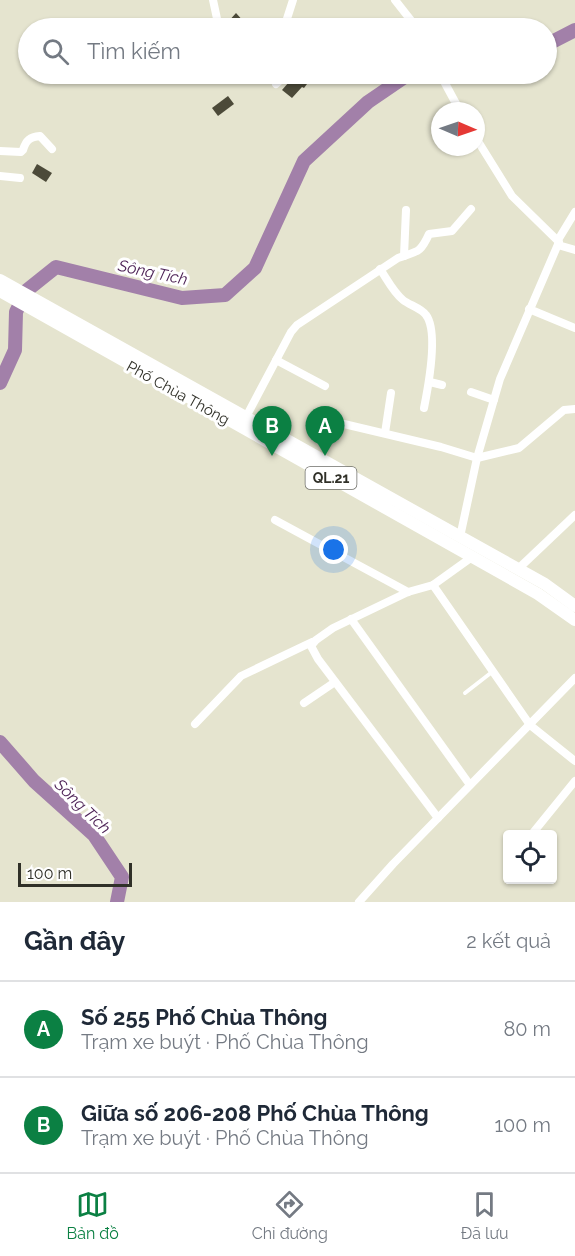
<!DOCTYPE html>
<html lang="vi">
<meta charset="utf-8">
<style>
:root{--surface:#fff;--page:#f2f2f3;--text:#1f2937;--muted:#747a83;--line:#e0e1e3;--accent:#0b8043}
body{margin:0;font-family:Raleway,sans-serif;background:var(--page);color:var(--text)}
.controls{position:absolute;right:18px;bottom:18px;display:grid;overflow:hidden;border-radius:6px;box-shadow:0 2px 4px #0004}
.controls button{width:54px;height:54px;display:grid;place-items:center;padding:0;border:0;border-bottom:2px solid var(--line);background:var(--surface);color:var(--text);font:30px sans-serif}
.compass{position:absolute;left:431px;top:102px;width:54px;height:54px;border-radius:50%;background:var(--surface);box-shadow:0 2px 4px #0004;rotate:92deg}
.scale{position:absolute;left:18px;bottom:15px;width:114px;box-sizing:border-box;padding-left:6px;border:3px solid #303028;border-top:0;font-size:16px;line-height:21px;white-space:nowrap;color:#303028;-webkit-text-stroke:4px #fff;paint-order:stroke}
.you{position:absolute;left:334px;top:550px;width:21px;height:21px;margin:-15px;border:4px solid #fff;border-radius:50%;background:#1a73e8;box-shadow:0 0 0 9px #1a73e833}
.badge{display:grid;place-items:center;width:39px;height:39px;border-radius:50%;background:var(--accent);color:#fff;font-size:20px;font-weight:700}
.pin{position:absolute;translate:-50% -50px;filter:drop-shadow(0 2px 3px #0008)}
.pin::after{content:'';position:absolute;top:32px;width:21px;height:18px;background:inherit;clip-path:polygon(0 0,100% 0,50% 100%)}
.list{margin:0;padding:0;list-style:none}
h2{display:flex;justify-content:space-between;align-items:center;height:78px;margin:0;padding:0 24px;font-size:26px}
h2 small{font-size:20px;font-weight:400;color:var(--muted)}
.list li{display:grid;grid-template-columns:39px 1fr auto;gap:18px;align-items:center;box-sizing:border-box;height:96px;padding:0 24px;border-top:2px solid var(--line)}
.list b{display:block;font-size:22px;white-space:nowrap}
.list p{margin:0;font-size:20px;white-space:nowrap;color:var(--muted)}
.list em{font-size:20px;font-style:normal;color:var(--muted)}
.icon{flex:none;width:33px;height:33px;fill:none;stroke:currentColor;stroke-width:2;stroke-linecap:round;stroke-linejoin:round}
.map{position:relative;flex:none;width:575px;height:902px;overflow:hidden}
.search{position:absolute;background:var(--surface);box-shadow:0 2px 4px #0004;left:18px;right:18px;top:18px;height:66px;display:flex;align-items:center;gap:15px;box-sizing:border-box;padding:0 21px;border-radius:33px;color:var(--muted);font-size:22px}
.sheet{height:270px;background:var(--surface)}
nav{display:flex;justify-content:space-around;align-items:center;box-sizing:border-box;height:84px;border-top:2px solid var(--line);background:var(--surface);font-size:16px;color:var(--muted)}
nav a{display:grid;justify-items:center;gap:3px}
nav .on{color:var(--accent)}
.map>svg:first-child{display:block}
.lines{fill:none;stroke-linecap:round;stroke-linejoin:round}
.river{stroke:#a280a9;stroke-width:14}
.building{fill:#4c4a39}
.service{stroke:#fff;stroke-width:4}
.minor{stroke:#fff;stroke-width:8}
.trunk{stroke:#fff;stroke-width:12}
.labels{text-anchor:middle;stroke-width:6;stroke-linejoin:round;paint-order:stroke}
.shield{fill:#fff;stroke:#6e6e68;stroke-width:1.5}
.shield-label{font-size:14px;font-weight:bold;fill:#303028}
.street-label{font-size:15px;fill:#303028;stroke:#fff}
.water-label{font-size:16px;font-style:italic;fill:#4d2256;stroke:#fff}
</style>
<div class="map">
<svg width="575" height="902" viewBox="0 0 575 902">
<rect width="100%" height="100%" fill="#e5e4cf"/>
<g class="lines">
<g class="river">
<polyline points="546,45 575,30"/>
<polyline points="0,383 15,350 16,312 26,291 56,267 182,298 225,295 255,268 304,161 368,102 409,74 414,74"/>
<polyline points="0,742 34,781 94,835 122,877 117,902"/>
</g>
</g>
<g class="building">
<polygon points="236,13 245,23 251,20 258,28 232,28 227,23"/>
<polygon points="296,74 307,84 304,88 302,87 292,98 282,90"/>
<polygon points="228,96 234,104 218,116 212,108"/>
<polygon points="37,164 52,173 46,182 32,173"/>
</g>
<g class="lines">
<polyline class="service" points="465,693 492,672"/>
<g class="minor">
<polyline points="213,0 219,28"/>
<polyline points="395,0 417,28"/>
<polyline points="284,28 293,0"/>
<polyline points="440,74 460,111"/>
<polyline points="276,84 287,74"/>
<path d="M0,151L21,152L23,150C26,140 30,137 40,136L52,149"/>
<polyline points="0,176 20,178"/>
<polyline points="558,240 575,212"/>
<polyline points="558,245 575,250"/>
<polyline points="404,256 406,210"/>
<path d="M380,269C387,279 393,292 403,300C409,305 421,308 426,315C439,332 428,388 424,408"/>
<polyline points="529,309 575,328"/>
<polyline points="276,360 325,386"/>
<polyline points="430,382 442,385"/>
<polyline points="471,392 494,400"/>
<path d="M246,417L291,332L297,325L398,258C417,251 420,254 429,234L452,231L471,209"/>
<polyline points="344,424 441,447 477,458 519,448 564,410 575,409"/>
<polyline points="385,433 391,393"/>
<polyline points="275,520 408,592"/>
<polyline points="460,537 477,458 500,379 559,242 512,196 476,138"/>
<polyline points="518,569 575,515"/>
<polyline points="433,585 530,725 575,761"/>
<polyline points="351,619 470,785"/>
<polyline points="304,703 335,682"/>
<polyline points="195,724 241,676 312,642"/>
<polyline points="438,818 318,659 311,646 316,640 333,628 408,592 433,585 472,557"/>
<polyline points="532,834 575,781"/>
<polyline points="359,902 393,864 575,678"/>
</g>
<g class="trunk">
<polyline points="0,280 545,584 575,606"/>
<polyline points="0,291 538,594 575,620"/>
</g>
</g>
<g class="labels">
<rect class="shield" x="305.5" y="467" width="51" height="22" rx="4.5"/>
<g class="shield-label">
<text x="331" y="483">QL.21</text>
</g>
<g class="street-label">
<text transform="translate(178 393) rotate(29)" y="5">Phố Chùa Thông</text>
</g>
<g class="water-label">
<text transform="translate(153 272) rotate(12)" y="6">Sông Tích</text>
<text transform="translate(83 806) rotate(44)" y="6">Sông Tích</text>
</g>
</g>
</svg>
<div class="controls">
<button><svg class="icon" aria-label="locate" viewBox="0 0 24 24"><circle cx="12" cy="12" r="6"/><path d="M12 2v4M12 18v4M2 12h4M18 12h4"/></svg></button>
</div>
<svg class="compass" viewBox="-18 -18 36 36"><path d="M0-13l5 13h-10z" fill="#e53935"/><path d="M0 13l5-13h-10z" fill="#747a83"/></svg>
<div class="scale">100 m</div>
<div class="you"></div>
<div class="pin badge" style="left:325px;top:456px">A</div>
<div class="pin badge" style="left:272px;top:456px">B</div>
<div class="search"><svg class="icon" aria-label="search" viewBox="0 0 24 24"><circle cx="10" cy="10" r="6"/><path d="M15 15l6 6"/></svg>Tìm kiếm</div>
</div>
<section class="sheet">
<h2>Gần đây<small>2 kết quả</small></h2>
<ul class="list">
<li><span class="badge">A</span><div><b>Số 255 Phố Chùa Thông</b><p>Trạm xe buýt · Phố Chùa Thông</p></div><em>80 m</em></li>
<li><span class="badge">B</span><div><b>Giữa số 206-208 Phố Chùa Thông</b><p>Trạm xe buýt · Phố Chùa Thông</p></div><em>100 m</em></li>
</ul>
</section>
<nav>
<a class="on"><svg class="icon" aria-label="map" viewBox="0 0 24 24"><path d="M3 6l6-2 6 2 6-2v14l-6 2-6-2-6 2zM9 4v14M15 6v14"/></svg>Bản đồ</a>
<a><svg class="icon" aria-label="directions" viewBox="0 0 24 24"><path d="M12 3l9 9-9 9-9-9zM9 14v-3h6M13 9l2 2-2 2"/></svg>Chỉ đường</a>
<a><svg class="icon" aria-label="saved" viewBox="0 0 24 24"><path d="M7 4h10v16l-5-4-5 4z"/></svg>Đã lưu</a>
</nav>
